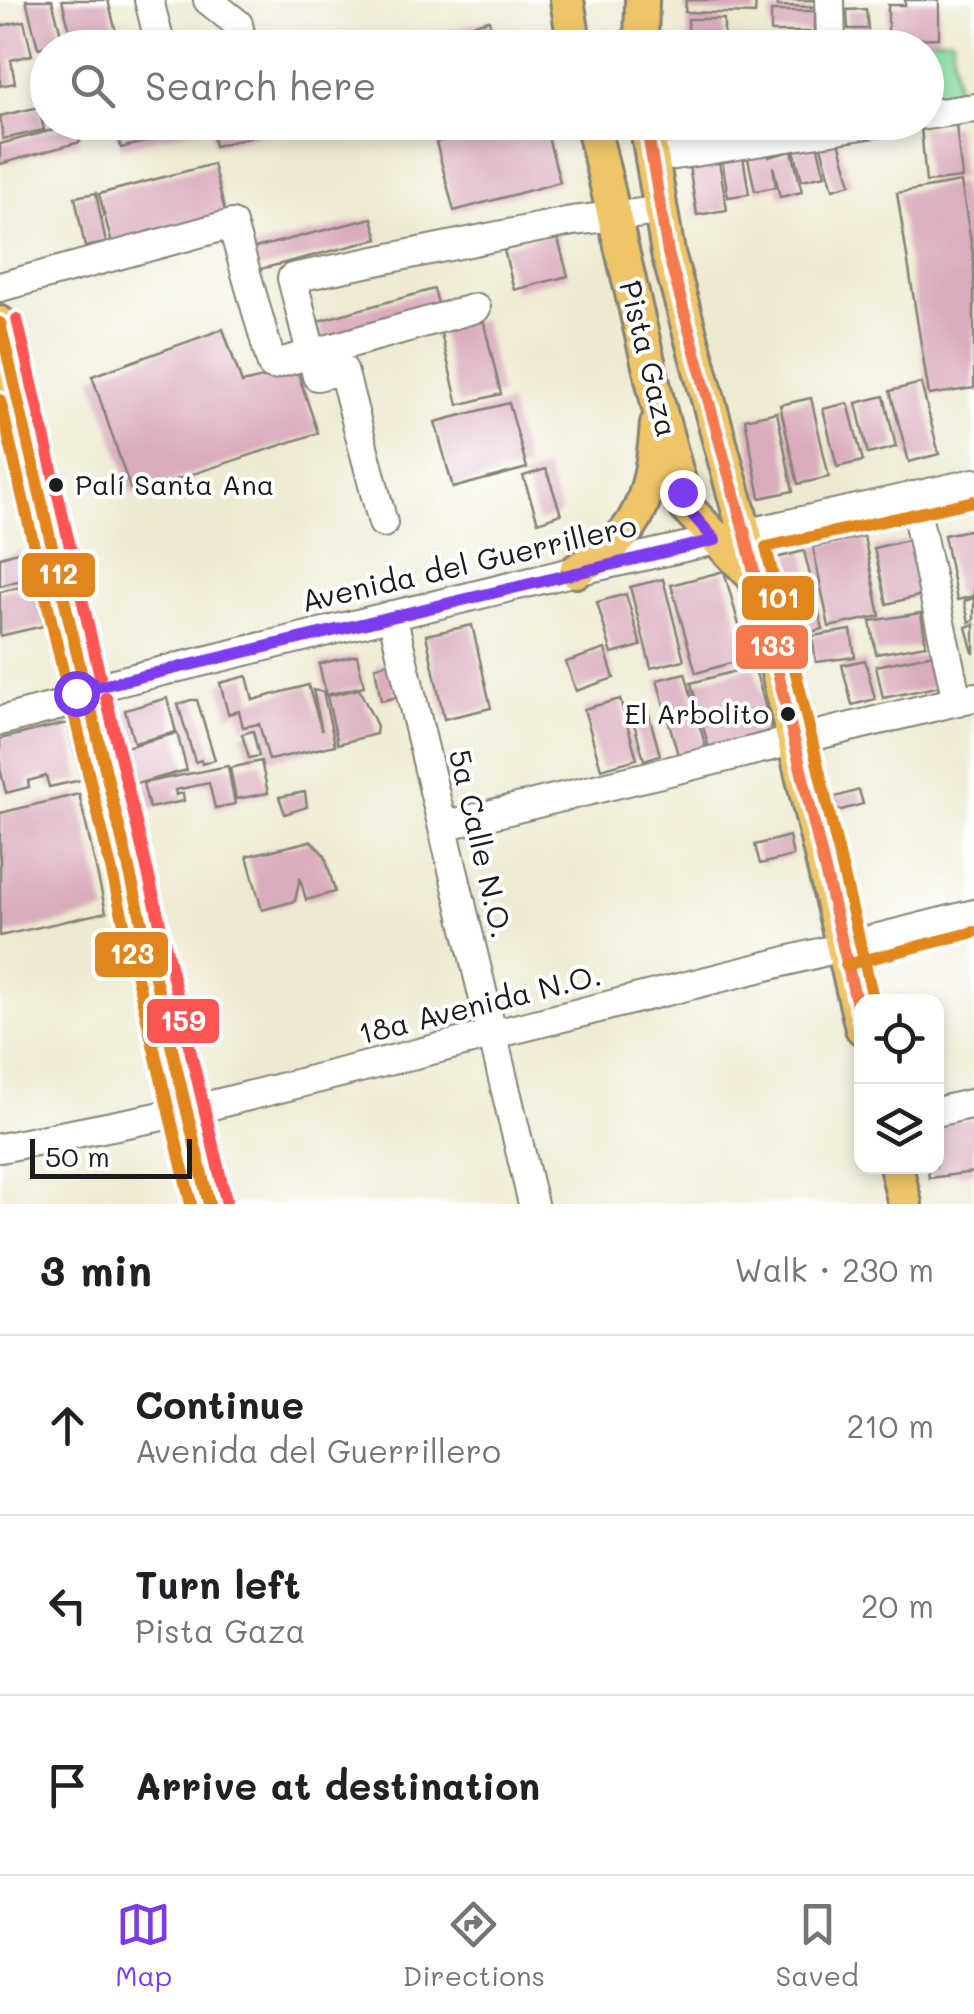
<!DOCTYPE html>
<meta charset="utf-8">
<style>
:root{--surface:#fff;--page:#f2f2f2;--text:#202124;--muted:#757577;--line:#e0e0e0;--accent:#7c3aed}
body{margin:0;font-family:Mali,sans-serif;background:var(--page);color:var(--text)}
.controls{position:absolute;right:30px;bottom:30px;display:grid;overflow:hidden;border-radius:20px;box-shadow:0 5px 15px #0003}
.controls button{width:90px;height:90px;display:grid;place-items:center;padding:0;border:0;border-bottom:2px solid var(--line);background:var(--surface);color:var(--text);font:50px sans-serif}
.scale{position:absolute;left:30px;bottom:25px;width:162px;box-sizing:border-box;padding-left:10px;border:5px solid #1c1c1c;border-top:0;font-size:28px;line-height:35px;white-space:nowrap;color:#1c1c1c;-webkit-text-stroke:8px #fff;paint-order:stroke}
.stop{position:absolute;width:30px;height:30px;margin:-22px;border:8px solid #7c3aed;border-radius:50%;background:#fff}
.stop.end{background:#7c3aed;border-color:#fff;box-shadow:0 2px 10px #0008}
.list{margin:0;padding:0;list-style:none}
h2{display:flex;justify-content:space-between;align-items:center;height:130px;margin:0;padding:0 40px;font-size:42px}
h2 small{font-size:32px;font-weight:400;color:var(--muted)}
.list li{display:grid;grid-template-columns:65px 1fr auto;gap:30px;align-items:center;box-sizing:border-box;height:180px;padding:0 40px;border-top:2px solid var(--line)}
.list b{display:block;font-size:38px;white-space:nowrap}
.list p{margin:0;font-size:32px;white-space:nowrap;color:var(--muted)}
.list em{font-size:32px;font-style:normal;color:var(--muted)}
.icon{flex:none;width:55px;height:55px;fill:none;stroke:currentColor;stroke-width:2;stroke-linecap:round;stroke-linejoin:round}
.map{position:relative;flex:none;width:974px;height:1204px;overflow:hidden}
.search{position:absolute;background:var(--surface);box-shadow:0 5px 15px #0003;left:30px;right:30px;top:30px;height:110px;display:flex;align-items:center;gap:25px;box-sizing:border-box;padding:0 35px;border-radius:55px;color:var(--muted);font-size:38px}
.sheet{height:670px;background:var(--surface)}
nav{display:flex;justify-content:space-around;align-items:center;box-sizing:border-box;height:140px;border-top:2px solid var(--line);background:var(--surface);font-size:28px;color:var(--muted)}
nav a{display:grid;justify-items:center;gap:5px}
nav .on{color:var(--accent)}
.map>svg:first-child{display:block}
.green{fill:#88dda0;stroke:#527c5e;stroke-width:2.5}
.building{fill:#daabbd}
.lines{fill:none;stroke-linecap:round;stroke-linejoin:round}
.minor-casing{stroke:#858376;stroke-width:32}
.major-casing{stroke:#858376;stroke-width:38}
.minor{stroke:#fff;stroke-width:28}
.major{stroke:#eec569;stroke-width:32}
.bus-1-casing{stroke:#fff;stroke-width:20}
.bus-2-casing{stroke:#fff;stroke-width:20}
.bus-3-casing{stroke:#fff;stroke-width:20}
.bus-4-casing{stroke:#fff;stroke-width:20}
.bus-5-casing{stroke:#fff;stroke-width:20}
.bus-1{stroke:#f47a4d;stroke-width:12}
.bus-2{stroke:#e1861f;stroke-width:12}
.bus-3{stroke:#e1861f;stroke-width:12}
.bus-4{stroke:#f55;stroke-width:12}
.bus-5{stroke:#e1861f;stroke-width:12}
.route{stroke:#7c3aed;stroke-width:12}
.bus-dot{fill:#1c1c1c;stroke:#fff;stroke-width:4}
.labels{text-anchor:middle;stroke-width:8;stroke-linejoin:round;paint-order:stroke}
.bus-label{font-size:28px;fill:#1c1c1c;stroke:#fff;text-anchor:start}
.street-label{font-size:30px;fill:#1c1c1c;stroke:#fff}
.line-badge{stroke:#fff;stroke-width:4}
.badge-label{font-size:28px;text-anchor:middle;font-weight:bold;fill:#fff}
</style>
<div class="map">
<svg width="974" height="1204" viewBox="0 0 974 1204">
<rect width="100%" height="100%" fill="#fff"/>
<filter id="ink" filterUnits="userSpaceOnUse"><feTurbulence type="fractalNoise" baseFrequency=".01" numOctaves="2"/><feDisplacementMap in="SourceGraphic" scale="20" xChannelSelector="R" yChannelSelector="G"/><feConvolveMatrix kernelMatrix="1 2 1 2 8 2 1 2 1" color-interpolation-filters="sRGB"/></filter>
<filter id="wash" filterUnits="userSpaceOnUse"><feTurbulence type="fractalNoise" baseFrequency=".0048" numOctaves="4" result="noise"/><feDisplacementMap in="SourceGraphic" scale="40" xChannelSelector="R" yChannelSelector="G"/><feGaussianBlur stdDeviation="2.25" result="paint"/><feColorMatrix in="noise" values="0 0 0 0 0 0 0 0 0 0 0 0 0 0 0 0 0 1.4 0 .05"/><feComposite in="paint" operator="in"/></filter>
<g filter="url(#wash)">
<rect width="100%" height="100%" fill="#eeead1"/>
<polygon class="green" points="952,38 957,96 927,99 926,48 852,47"/>
<g id="blocks">
<g class="building">
<polygon points="26,0 52,0 63,42 38,48"/>
<polygon points="62,0 108,0 120,48 74,48"/>
<polygon points="686,0 756,0 755,14 685,12"/>
<polygon points="777,0 820,0 820,7 777,6"/>
<polygon points="905,0 939,0 939,38 888,40 888,5 905,5"/>
<polygon points="866,9 868,29 848,29 847,10"/>
<rect x="771" y="11" width="44" height="21"/>
<rect x="688" y="19" width="36" height="29"/>
<polygon points="489,20 496,48 395,48 395,46"/>
<polygon points="24,21 32,55 11,60 15,83 0,86 0,26"/>
<polygon points="39,107 44,130 3,139 0,116"/>
<polygon points="114,122 205,122 206,126 121,148"/>
<polygon points="209,122 300,122 300,124 215,146"/>
<polygon points="509,122 544,122 560,182 454,211 436,142"/>
<polygon points="688,122 719,122 722,141 691,145"/>
<polygon points="724,122 795,122 727,138"/>
<polygon points="75,124 80,142 0,164 0,144"/>
<polygon points="956,125 962,178 926,182 921,128"/>
<polygon points="838,138 851,184 833,189 820,143"/>
<polygon points="817,144 825,175 802,180 794,150"/>
<polygon points="768,149 769,157 792,151 802,192 780,197 773,166 776,187 755,191 747,154"/>
<polygon points="743,156 749,194 728,197 722,159"/>
<polygon points="719,161 727,210 697,215 689,166"/>
<polygon points="213,164 227,219 113,248 99,194"/>
<polygon points="961,182 974,261 974,388 929,395 897,193"/>
<polygon points="96,193 106,243 85,247 75,197"/>
<polygon points="372,218 378,239 253,271 247,250"/>
<polygon points="556,232 568,276 514,290 503,246"/>
<polygon points="434,289 441,314 325,346 318,321"/>
<polygon points="483,319 501,394 458,405 440,329"/>
<polygon points="223,329 242,383 297,370 318,433 132,494 92,376"/>
<polygon points="921,383 939,454 909,462 890,391"/>
<polygon points="884,396 896,447 868,454 856,403"/>
<polygon points="811,398 829,477 798,484 780,405"/>
<polygon points="509,403 527,468 453,488 435,422"/>
<polygon points="848,403 863,461 837,467 823,409"/>
<polygon points="777,412 793,491 760,498 745,419"/>
<polygon points="546,469 561,514 538,522 523,476"/>
<polygon points="974,529 974,596 957,600 944,535"/>
<polygon points="864,536 880,616 829,627 813,547"/>
<polygon points="908,540 922,595 887,604 874,548"/>
<polygon points="21,551 28,578 0,586 0,557"/>
<polygon points="804,551 823,629 795,636 776,558"/>
<polygon points="724,571 748,658 696,673 671,585"/>
<polygon points="663,579 684,660 651,668 630,587"/>
<polygon points="33,584 43,626 0,636 0,592"/>
<polygon points="626,594 641,646 612,654 597,602"/>
<polygon points="974,598 974,620 969,622 964,601"/>
<polygon points="921,613 926,645 876,654 870,621"/>
<polygon points="974,624 974,653 973,653 966,627"/>
<polygon points="472,625 491,708 444,719 426,635"/>
<polygon points="851,630 855,657 816,662 812,636"/>
<polygon points="605,649 614,678 576,691 566,662"/>
<polygon points="934,654 941,686 883,698 876,666"/>
<polygon points="357,655 364,686 326,695 319,664"/>
<polygon points="865,660 875,699 852,705 842,665"/>
<polygon points="390,662 397,697 381,701 375,667"/>
<polygon points="754,666 772,730 709,748 691,683"/>
<polygon points="685,673 706,748 678,755 657,680"/>
<polygon points="247,676 253,700 308,685 322,731 313,690 323,692 335,745 269,760 259,724 243,727 239,711 228,714 220,683"/>
<polygon points="359,689 377,726 376,734 338,744 327,696"/>
<polygon points="167,698 176,732 134,743 125,710"/>
<polygon points="620,699 637,759 601,769 584,709"/>
<polygon points="191,700 197,700 215,760 202,764 201,760 195,762 178,704"/>
<polygon points="646,704 660,755 644,760 630,709"/>
<polygon points="67,723 81,780 49,787 46,776 28,781 29,787 6,793 0,768 0,739"/>
<polygon points="253,731 259,756 249,758 242,734"/>
<polygon points="177,733 187,770 136,784 126,747"/>
<polygon points="261,761 268,793 236,799 230,768"/>
<polygon points="228,766 235,804 215,808 209,783 175,790 176,795 183,793 184,801 149,808 143,783"/>
<polygon points="859,790 863,804 838,811 835,797"/>
<polygon points="305,792 307,807 285,814 279,797"/>
<polygon points="79,794 106,912 0,936 0,813"/>
<polygon points="789,836 793,856 760,864 755,845"/>
<polygon points="311,841 325,856 335,892 306,900 300,878 295,901 262,910 247,856"/>
<polygon points="974,1119 974,1172 929,1178 927,1166 936,1166 936,1124"/>
</g>
</g>
</g>
<g filter="url(#ink)">
<use href="#blocks" fill-opacity="0" stroke="#858376" stroke-width="2.5"/>
<g class="lines">
<defs>
<g id="minor">
<polyline points="149,0 161,48"/>
<polyline points="208,0 238,24 241,39 236,48"/>
<polyline points="830,0 831,48"/>
<polyline points="926,115 974,108"/>
<polyline points="650,159 881,122"/>
<polyline points="0,287 232,224 272,365 476,308"/>
<polyline points="913,496 957,701"/>
<polyline points="383,523 343,370 317,376 292,278 572,221 660,211"/>
<polyline points="392,615 533,1204"/>
<polyline points="97,687 576,571 974,483"/>
<polyline points="0,721 81,700"/>
<polyline points="443,826 974,697"/>
<polyline points="936,1112 974,1103"/>
<polyline points="0,1148 188,1111 974,914"/>
</g>
<g id="major">
<polyline points="567,0 575,48"/>
<polyline points="641,48 642,0"/>
<polyline points="592,122 658,404 686,507 756,579"/>
<polyline points="646,122 668,253 745,534 862,1028"/>
<polyline points="0,323 83,680"/>
<path d="M576,571C591,560 608,551 621,537C649,509 654,461 657,424"/>
<polyline points="89,701 209,1204"/>
<polyline points="896,1166 905,1204"/>
</g>
</defs>
<use href="#minor" class="minor-casing"/>
<use href="#major" class="major-casing"/>
<use href="#minor" class="minor"/>
<use href="#major" class="major"/>
<defs>
<polyline id="bus-1" points="646,122 668,253 745,534 862,1026"/>
<g id="bus-2">
<polyline points="0,323 83,680"/>
<polyline points="89,701 209,1204"/>
</g>
<g id="bus-3">
<polyline points="0,400 66,684"/>
<polyline points="72,705 191,1204"/>
</g>
<g id="bus-4">
<polyline points="17,319 100,676"/>
<polyline points="106,697 226,1200"/>
</g>
<g id="bus-5">
<polyline points="846,965 974,932"/>
<polyline points="874,1002 766,547 974,501"/>
</g>
</defs>
<use href="#bus-1" class="bus-1-casing"/>
<use href="#bus-2" class="bus-2-casing"/>
<use href="#bus-3" class="bus-3-casing"/>
<use href="#bus-4" class="bus-4-casing"/>
<use href="#bus-5" class="bus-5-casing"/>
<use href="#bus-1" class="bus-1"/>
<use href="#bus-2" class="bus-2"/>
<use href="#bus-3" class="bus-3"/>
<use href="#bus-4" class="bus-4"/>
<use href="#bus-5" class="bus-5"/>
</g>
</g>
<g class="lines" filter="url(#ink)">
<polyline class="route" points="76,693 77,684 83,680 91,681 97,687 715,540 686,507 682,492"/>
</g>
<g class="bus-dot">
<circle cx="56" cy="485" r="9"/>
<circle cx="788" cy="714" r="9"/>
</g>
<g class="labels">
<g class="bus-label">
<text x="75" y="495">Palí Santa Ana</text>
<text x="769" y="724" text-anchor="end">El Arbolito</text>
</g>
<g class="street-label">
<text transform="translate(648 359) rotate(76)" y="10">Pista Gaza</text>
<text transform="translate(469 564) rotate(-13)" y="10">Avenida del Guerrillero</text>
<text transform="translate(480 844) rotate(77)" y="10">5a Calle N.O.</text>
<text transform="translate(480 1005) rotate(-14)" y="10">18a Avenida N.O.</text>
</g>
</g>
<g class="line-badge">
<rect x="20" y="551" width="77" height="48" rx="10" fill="#e1861f"/>
<rect x="740" y="574" width="76" height="48" rx="10" fill="#e1861f"/>
<rect x="734" y="623" width="76" height="48" rx="10" fill="#f47a4d"/>
<rect x="93" y="930" width="77" height="49" rx="10" fill="#e1861f"/>
<rect x="145" y="997" width="76" height="48" rx="10" fill="#f55"/>
</g>
<g class="badge-label">
<text x="58" y="584">112</text>
<text x="778" y="608">101</text>
<text x="772" y="656">133</text>
<text x="132" y="964">123</text>
<text x="183" y="1031">159</text>
</g>
</svg>
<div class="controls">
<button><svg class="icon" aria-label="locate" viewBox="0 0 24 24"><circle cx="12" cy="12" r="6"/><path d="M12 2v4M12 18v4M2 12h4M18 12h4"/></svg></button>
<button><svg class="icon" aria-label="layers" viewBox="0 0 24 24"><path d="M12 4l9 5-9 5-9-5zM3 14l9 5 9-5"/></svg></button>
</div>
<div class="scale">50 m</div>
<div class="stop" style="left:76px;top:693px"></div>
<div class="stop end" style="left:682px;top:492px"></div>
<div class="search"><svg class="icon" aria-label="search" viewBox="0 0 24 24"><circle cx="10" cy="10" r="6"/><path d="M15 15l6 6"/></svg>Search here</div>
</div>
<section class="sheet">
<h2>3 min<small>Walk · 230 m</small></h2>
<ul class="list">
<li><svg class="icon" aria-label="ahead" viewBox="0 0 24 24"><path d="M12 20V5M6 11l6-6 6 6"/></svg><div><b>Continue</b><p>Avenida del Guerrillero</p></div><em>210 m</em></li>
<li><svg class="icon" aria-label="left" viewBox="0 0 24 24"><path d="M17 20v-9H6M10 6l-5 5 5 5"/></svg><div><b>Turn left</b><p>Pista Gaza</p></div><em>20 m</em></li>
<li><svg class="icon" aria-label="arrive" viewBox="0 0 24 24"><path d="M6 21V4h12l-3 4 3 4H6"/></svg><div><b>Arrive at destination</b></div></li>
</ul>
</section>
<nav>
<a class="on"><svg class="icon" aria-label="map" viewBox="0 0 24 24"><path d="M3 6l6-2 6 2 6-2v14l-6 2-6-2-6 2zM9 4v14M15 6v14"/></svg>Map</a>
<a><svg class="icon" aria-label="directions" viewBox="0 0 24 24"><path d="M12 3l9 9-9 9-9-9zM9 14v-3h6M13 9l2 2-2 2"/></svg>Directions</a>
<a><svg class="icon" aria-label="saved" viewBox="0 0 24 24"><path d="M7 4h10v16l-5-4-5 4z"/></svg>Saved</a>
</nav>
